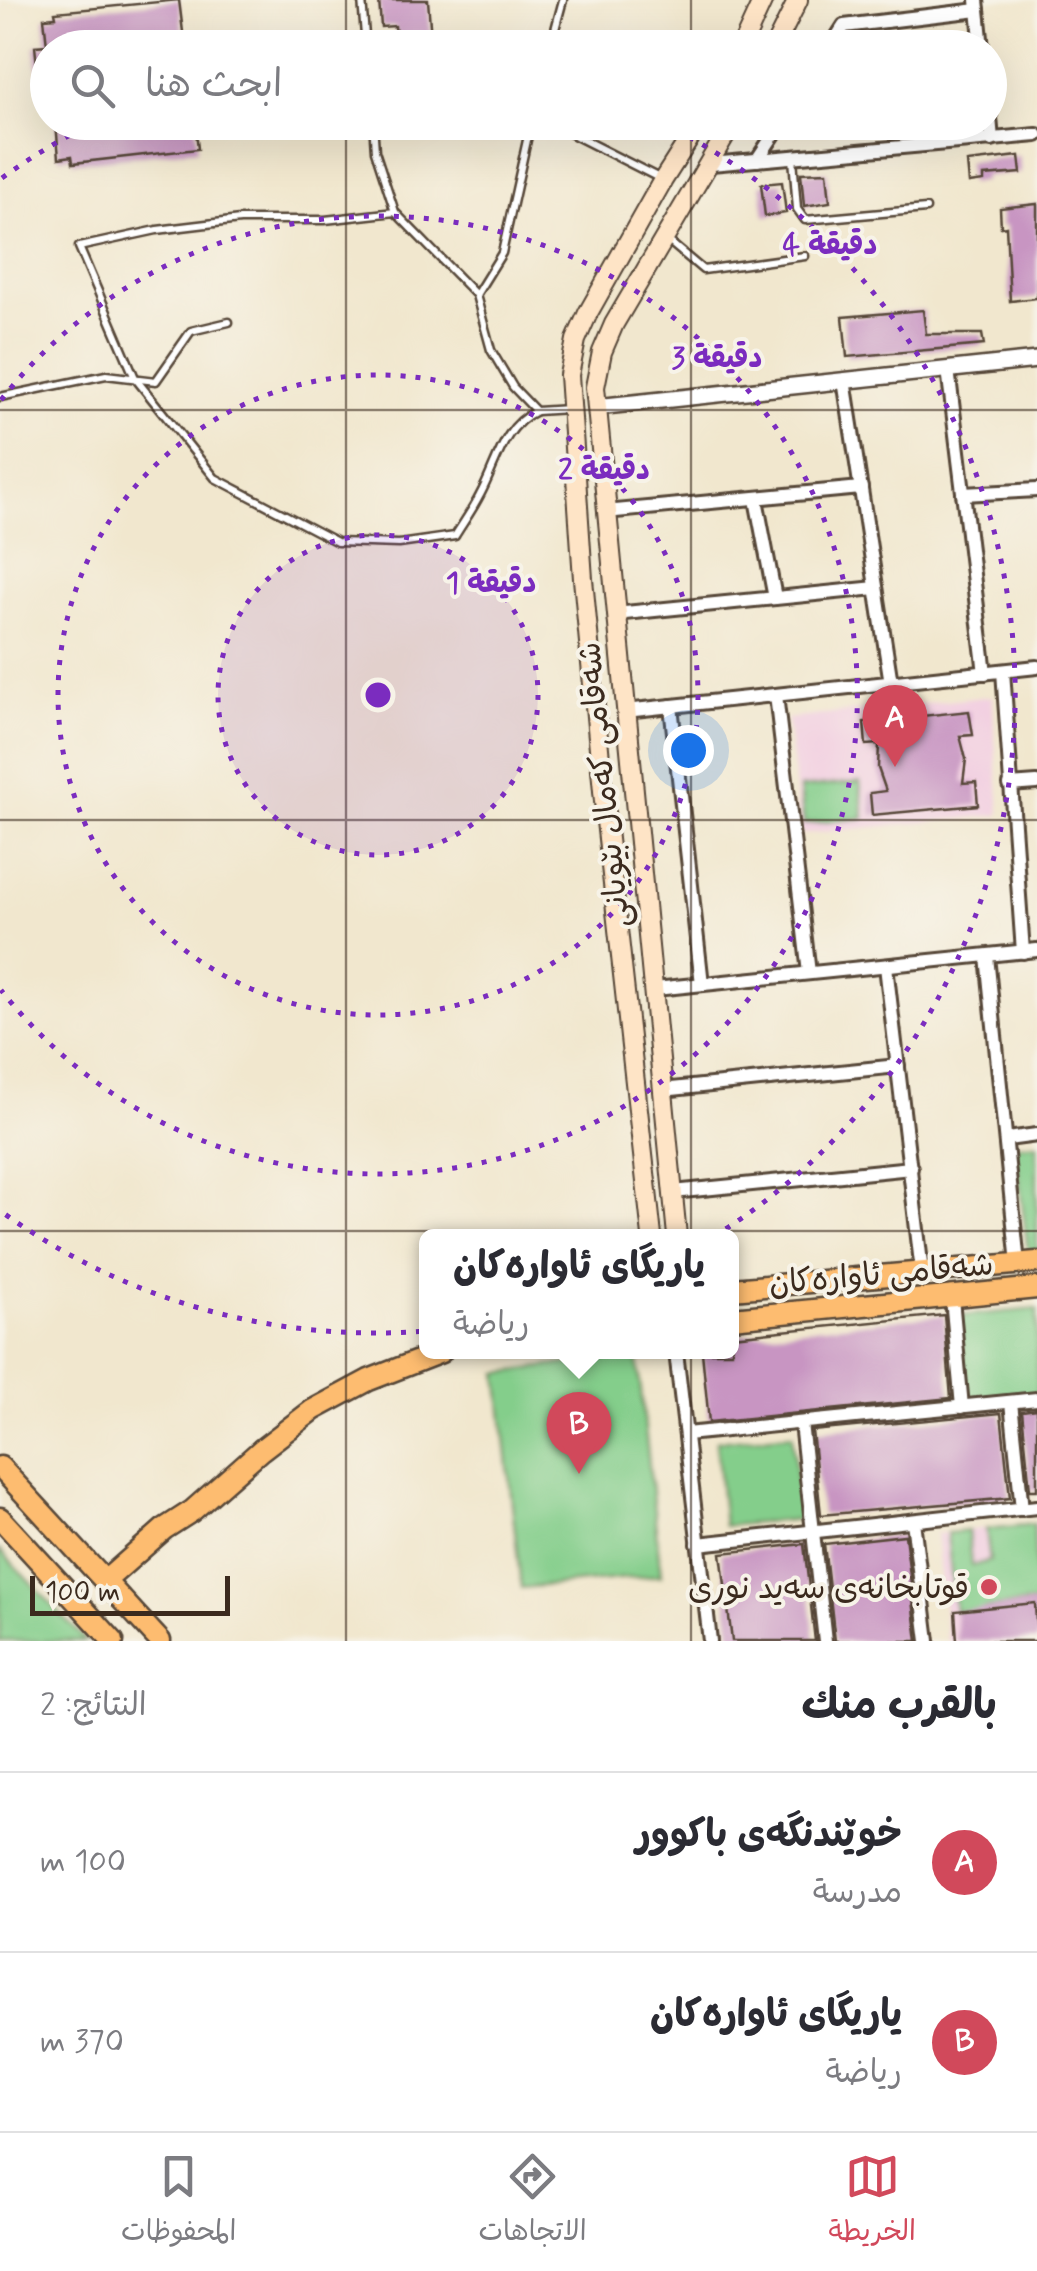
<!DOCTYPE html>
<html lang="ar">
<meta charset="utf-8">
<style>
:root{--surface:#fff;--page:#f2f2f3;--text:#2b2b33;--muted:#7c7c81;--line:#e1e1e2;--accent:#d1495b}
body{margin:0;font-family:Mynerve,"Playpen Sans Arabic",sans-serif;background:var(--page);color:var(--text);direction:rtl}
.scale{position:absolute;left:30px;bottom:25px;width:200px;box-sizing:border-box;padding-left:10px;border:5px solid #3b2a1e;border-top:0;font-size:28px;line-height:35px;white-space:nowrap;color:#3b2a1e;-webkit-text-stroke:8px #f7f3e8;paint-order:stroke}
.you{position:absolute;left:688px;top:750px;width:35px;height:35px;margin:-25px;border:8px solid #fff;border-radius:50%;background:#1a73e8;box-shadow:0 0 0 15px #1a73e833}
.badge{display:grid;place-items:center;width:65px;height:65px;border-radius:50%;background:var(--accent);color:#fff;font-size:32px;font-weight:700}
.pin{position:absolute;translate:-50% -82px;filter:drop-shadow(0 2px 5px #0008)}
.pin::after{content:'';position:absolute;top:52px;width:35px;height:30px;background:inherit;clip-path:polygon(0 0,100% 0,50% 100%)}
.popup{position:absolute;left:419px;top:1229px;width:320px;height:130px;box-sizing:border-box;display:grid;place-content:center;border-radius:15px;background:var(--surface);filter:drop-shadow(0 2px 8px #0005);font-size:32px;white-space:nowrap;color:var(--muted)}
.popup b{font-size:38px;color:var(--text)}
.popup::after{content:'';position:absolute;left:50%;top:100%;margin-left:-20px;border:20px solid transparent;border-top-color:var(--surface)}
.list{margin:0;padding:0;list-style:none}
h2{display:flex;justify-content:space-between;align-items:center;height:130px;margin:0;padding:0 40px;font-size:42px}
h2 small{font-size:32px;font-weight:400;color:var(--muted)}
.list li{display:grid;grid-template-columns:65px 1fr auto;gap:30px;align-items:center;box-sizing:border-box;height:180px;padding:0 40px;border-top:2px solid var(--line)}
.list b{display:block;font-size:38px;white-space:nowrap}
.list p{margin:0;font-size:32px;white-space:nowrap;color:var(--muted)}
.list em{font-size:32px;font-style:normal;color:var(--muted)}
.icon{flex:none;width:55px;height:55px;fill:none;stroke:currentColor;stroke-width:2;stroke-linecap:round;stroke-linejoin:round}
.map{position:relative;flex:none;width:1037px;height:1641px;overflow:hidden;direction:ltr}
.search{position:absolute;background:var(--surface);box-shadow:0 10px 40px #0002;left:30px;right:30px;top:30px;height:110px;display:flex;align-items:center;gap:25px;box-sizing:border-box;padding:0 35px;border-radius:55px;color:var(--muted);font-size:38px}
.sheet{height:490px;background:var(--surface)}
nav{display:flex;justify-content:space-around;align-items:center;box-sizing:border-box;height:140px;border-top:2px solid var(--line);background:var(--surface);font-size:28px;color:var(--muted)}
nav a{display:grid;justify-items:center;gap:5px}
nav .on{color:var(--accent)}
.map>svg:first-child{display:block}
.built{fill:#f2cfe1}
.green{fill:#84ce8b;stroke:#607c54;stroke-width:2.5}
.building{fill:#c895c2}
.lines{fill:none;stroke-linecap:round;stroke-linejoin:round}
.service-casing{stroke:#564638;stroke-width:11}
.minor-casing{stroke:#564638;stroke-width:18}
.tertiary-casing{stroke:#564638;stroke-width:20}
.secondary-casing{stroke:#564638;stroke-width:22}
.primary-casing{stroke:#564638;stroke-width:25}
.trunk-casing{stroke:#564638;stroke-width:25}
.service{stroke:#fff;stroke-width:6}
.minor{stroke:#fff;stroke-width:12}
.tertiary{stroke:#fff;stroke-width:15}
.secondary{stroke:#fee4c6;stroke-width:18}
.primary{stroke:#fdbc70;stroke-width:20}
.trunk{stroke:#fdbc70;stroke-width:20}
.grid{fill:none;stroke:#3b2a1e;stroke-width:2.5;stroke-opacity:0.55}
.ring{fill:none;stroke:#7b2cbf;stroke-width:5;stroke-dasharray:5 10}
.poi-dot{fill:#d1495b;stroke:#f7f3e8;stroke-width:4}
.labels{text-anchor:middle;stroke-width:8;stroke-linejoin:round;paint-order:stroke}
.street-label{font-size:32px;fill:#3b2a1e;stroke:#f7f3e8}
.poi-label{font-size:32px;fill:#3b2a1e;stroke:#f7f3e8;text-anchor:end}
.centre{fill:#7b2cbf;stroke:#f7f3e8;stroke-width:5}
.ring-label{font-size:30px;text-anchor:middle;font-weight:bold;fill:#7b2cbf;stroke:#f7f3e8;stroke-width:8;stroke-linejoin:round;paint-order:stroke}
</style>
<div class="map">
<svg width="1037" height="1641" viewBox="0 0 1037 1641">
<rect width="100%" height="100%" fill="#f7f3e8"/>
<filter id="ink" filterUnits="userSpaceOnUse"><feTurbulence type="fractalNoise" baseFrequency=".01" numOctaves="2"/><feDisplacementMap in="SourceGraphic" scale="20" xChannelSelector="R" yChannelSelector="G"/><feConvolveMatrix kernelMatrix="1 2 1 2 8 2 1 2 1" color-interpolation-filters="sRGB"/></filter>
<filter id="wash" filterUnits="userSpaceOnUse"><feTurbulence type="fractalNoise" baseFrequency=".0048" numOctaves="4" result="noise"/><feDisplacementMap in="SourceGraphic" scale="40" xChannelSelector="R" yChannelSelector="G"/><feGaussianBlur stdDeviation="2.25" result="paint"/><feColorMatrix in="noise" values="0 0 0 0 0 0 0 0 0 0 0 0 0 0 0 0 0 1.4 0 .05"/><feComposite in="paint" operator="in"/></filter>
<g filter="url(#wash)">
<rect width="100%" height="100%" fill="#f1e7ce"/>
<g class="built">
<polygon points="992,696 1000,815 801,834 787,719"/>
<polygon points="1037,1523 1037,1641 947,1641 936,1534"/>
</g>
<g class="green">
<polygon points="860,782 864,818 804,824 800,788"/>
<polygon points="1037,1143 1037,1251 1028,1252 1015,1145"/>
<polygon points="1037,1309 1037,1394 968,1400 960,1316"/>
<polygon points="637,1354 661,1575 521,1588 498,1373"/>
<polygon points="792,1434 801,1519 724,1526 716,1441"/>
<polygon points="1034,1524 1037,1607 1034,1603 985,1608 987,1641 974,1610 955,1611 947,1533 968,1531 971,1566 990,1561 986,1529"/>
<polygon points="0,1550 86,1641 0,1641"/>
</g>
<g id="blocks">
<g class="building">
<polygon points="179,0 185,48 48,48 48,95 40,96 35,46 47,45 44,18 56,17 55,12"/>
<polygon points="379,0 428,0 431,38 418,39 419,48 397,48 395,26 381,27"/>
<polygon points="56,122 195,122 198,149 73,163 72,156 59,158"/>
<polygon points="1019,156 1021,173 984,176 984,181 969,183 967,162"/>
<polygon points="827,172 830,202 804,206 801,173"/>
<polygon points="782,182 786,213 765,216 761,184"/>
<polygon points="1037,204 1037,298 1010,301 1006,226 1001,227 1000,208"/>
<polygon points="923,310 926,334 982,334 984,345 847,357 843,317"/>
<polygon points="969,711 973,735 960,736 966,759 963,783 976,782 978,805 872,815 870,793 886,791 878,768 879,744 866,745 864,722"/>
<polygon points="944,1315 951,1398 709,1422 702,1352 732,1352 732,1336"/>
<polygon points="1037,1409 1037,1490 1030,1490 1022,1411"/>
<polygon points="1001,1413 1010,1498 821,1515 812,1431"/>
<polygon points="905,1535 918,1641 835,1641 824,1544"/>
<polygon points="804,1544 815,1641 732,1641 721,1553"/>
<polygon points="1035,1603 1037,1641 957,1641 955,1611"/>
</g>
</g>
</g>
<g filter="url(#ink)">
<use href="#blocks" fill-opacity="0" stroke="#564638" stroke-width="2.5"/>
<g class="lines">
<defs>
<g id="service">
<polyline points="362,0 366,48"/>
<polyline points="550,48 563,0"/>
<polyline points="373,122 375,151 395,212 476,295 491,350 513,387 536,411 569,409"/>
<polyline points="557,122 564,130 661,179"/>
<polyline points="793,158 797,209 805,220 926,209"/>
<path d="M395,212L325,220H240L157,230L79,247L135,378L215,478L337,542L399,544L455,536C463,523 473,509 480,495C497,464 502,427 536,411"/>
<polyline points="666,239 703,270 805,256"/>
<polyline points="476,295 502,253 531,122"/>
<polyline points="0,397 106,375 156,381 191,331 229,322"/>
</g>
<g id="minor">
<polyline points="977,0 982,48"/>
<polyline points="830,48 844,26 978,10"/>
<polyline points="990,117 992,140"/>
<polyline points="757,160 782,122"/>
<polyline points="711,164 1037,135"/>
<polyline points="948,369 985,673"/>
<polyline points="844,380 891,683"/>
<polyline points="963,494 1037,490"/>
<polyline points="756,499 775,598"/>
<polyline points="605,512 861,488"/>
<polyline points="615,614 876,588"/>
<polyline points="1003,671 1023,952"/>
<polyline points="776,695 809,973"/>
<polyline points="671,706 702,984"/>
<polyline points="625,711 1037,667"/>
<polyline points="1010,785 1037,783"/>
<polyline points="987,956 1018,1264"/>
<polyline points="886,966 922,1272"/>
<polyline points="655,989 1037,950"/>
<polyline points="662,1090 898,1066"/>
<polyline points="1007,1139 1037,1135"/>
<polyline points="673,1192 911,1168"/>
<polyline points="952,1298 962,1407"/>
<polyline points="676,1352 710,1641"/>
<polyline points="1011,1402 1022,1509"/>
<polyline points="801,1423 825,1641"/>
<polyline points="686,1434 1037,1399"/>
<polyline points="913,1521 928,1641"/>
<polyline points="698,1544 1037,1507"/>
</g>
<polyline id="tertiary" points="596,407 1037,360"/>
<g id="secondary">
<polyline points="741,48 763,0"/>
<polyline points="774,48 798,0"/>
<polyline points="652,1236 605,812 583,579 569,375 576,340 588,313 663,180 700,122"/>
<polyline points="677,1236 595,387 602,352 614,324 733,122"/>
</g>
<g id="primary">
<polyline points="732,1289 1037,1262"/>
<polyline points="732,1318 1037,1288"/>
<polyline points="105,1581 164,1529 192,1511 261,1450 313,1410 369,1380 441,1352"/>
</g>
<g id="trunk">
<polyline points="0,1467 160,1641"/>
<polyline points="0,1518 113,1641"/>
</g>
</defs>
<use href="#service" class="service-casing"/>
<use href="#minor" class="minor-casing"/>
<use href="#tertiary" class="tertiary-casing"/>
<use href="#secondary" class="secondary-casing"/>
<use href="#primary" class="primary-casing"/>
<use href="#trunk" class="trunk-casing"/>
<use href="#service" class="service"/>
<use href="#minor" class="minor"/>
<use href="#tertiary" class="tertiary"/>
<use href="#secondary" class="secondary"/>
<use href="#primary" class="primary"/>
<use href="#trunk" class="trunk"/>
</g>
</g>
<path class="grid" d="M346,0V48M691,0V48M346,122V1641M691,122V1641M0,410H1037M0,820H1037M0,1231H1037"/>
<circle cx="378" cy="695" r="160" fill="#7b2cbf" fill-opacity=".12"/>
<g class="ring">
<circle cx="378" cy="695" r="160"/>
<circle cx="378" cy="695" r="320"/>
<path d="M1 400A479 479 0 1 1 1 990"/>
<path d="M2 178A639 639 0 0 1 93 123M663 123A639 639 0 1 1 2 1212"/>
</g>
<circle class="poi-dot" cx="989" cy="1587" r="10"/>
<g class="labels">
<g class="street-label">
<text transform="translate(603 785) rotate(-96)" y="11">شەقامی کەمال بێویانی</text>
<text transform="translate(881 1273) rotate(-5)" y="11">شەقامی ئاوارەکان</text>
</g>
<g class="poi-label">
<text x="969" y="1598">قوتابخانەی سەید نوری</text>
</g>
</g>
<circle cx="378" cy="695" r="15" class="centre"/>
<g class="ring-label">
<text x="830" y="254">4 دقيقة</text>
<text x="717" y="367">3 دقيقة</text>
<text x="604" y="479">2 دقيقة</text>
<text x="491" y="592">1 دقيقة</text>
</g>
</svg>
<div class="scale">100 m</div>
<div class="you"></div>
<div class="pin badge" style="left:895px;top:767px">A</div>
<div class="pin badge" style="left:579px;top:1474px">B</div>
<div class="popup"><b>یاریگای ئاوارەکان</b>رياضة</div>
<div class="search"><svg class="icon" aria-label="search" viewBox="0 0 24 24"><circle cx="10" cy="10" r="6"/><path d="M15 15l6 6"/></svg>ابحث هنا</div>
</div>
<section class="sheet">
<h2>بالقرب منك<small>النتائج: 2</small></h2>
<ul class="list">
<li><span class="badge">A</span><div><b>خوێندنگەی باکوور</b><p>مدرسة</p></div><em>100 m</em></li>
<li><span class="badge">B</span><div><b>یاریگای ئاوارەکان</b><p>رياضة</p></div><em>370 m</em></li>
</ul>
</section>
<nav>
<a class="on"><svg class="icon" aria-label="map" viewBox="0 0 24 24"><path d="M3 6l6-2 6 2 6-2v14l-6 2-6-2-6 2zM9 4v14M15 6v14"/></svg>الخريطة</a>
<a><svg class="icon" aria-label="directions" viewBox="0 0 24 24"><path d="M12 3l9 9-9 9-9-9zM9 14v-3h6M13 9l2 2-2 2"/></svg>الاتجاهات</a>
<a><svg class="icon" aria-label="saved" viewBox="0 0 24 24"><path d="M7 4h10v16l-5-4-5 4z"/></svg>المحفوظات</a>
</nav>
